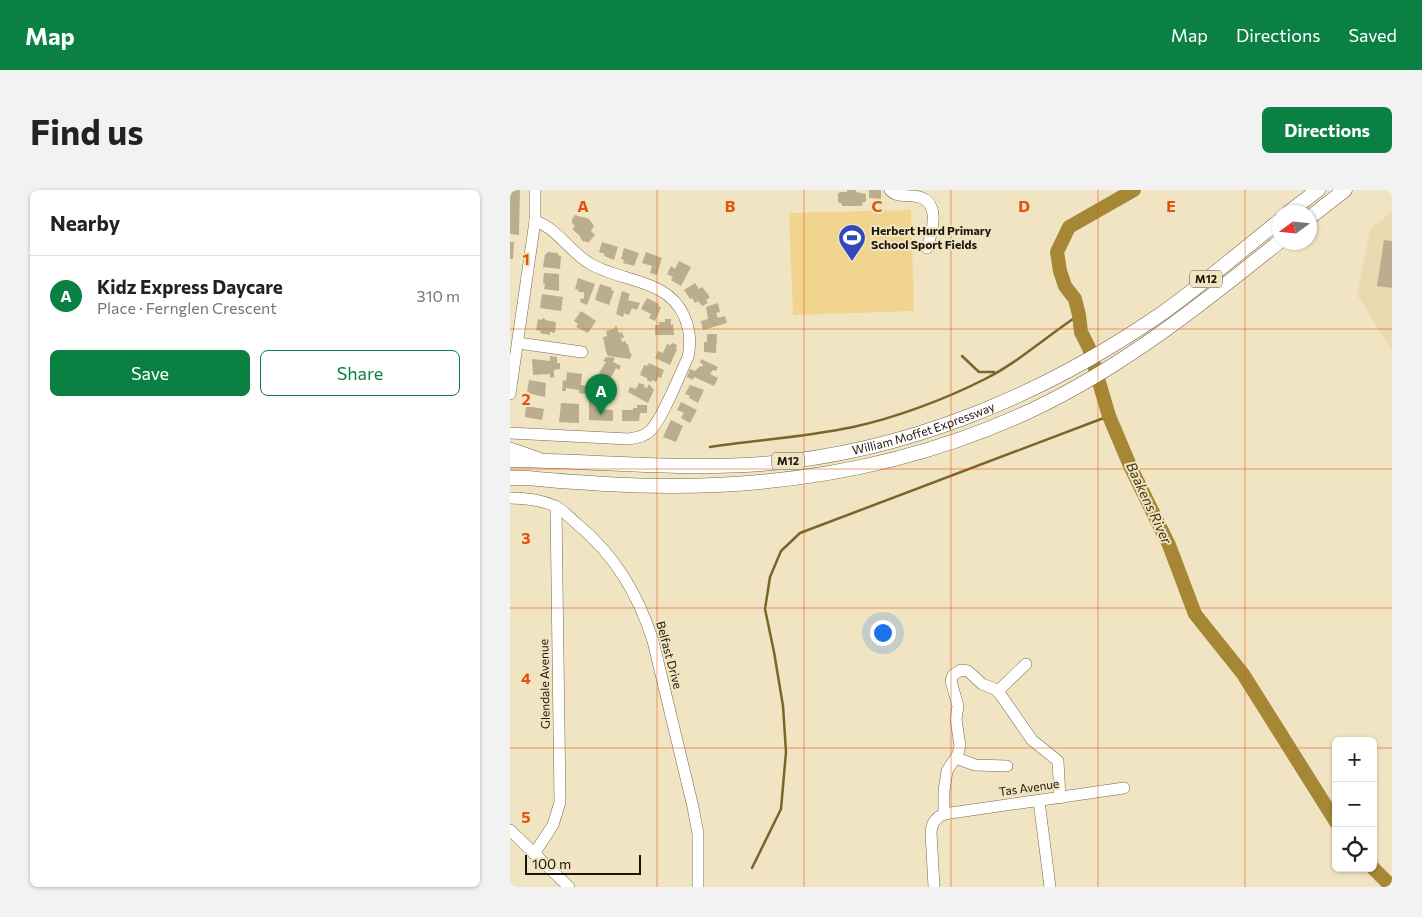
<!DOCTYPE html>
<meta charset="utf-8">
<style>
:root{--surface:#fff;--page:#f2f2f2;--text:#222;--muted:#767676;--line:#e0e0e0;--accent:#0b8043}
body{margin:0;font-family:Commissioner,sans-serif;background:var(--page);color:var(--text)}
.controls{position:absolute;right:15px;bottom:15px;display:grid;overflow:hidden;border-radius:8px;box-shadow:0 1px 4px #0004}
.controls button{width:45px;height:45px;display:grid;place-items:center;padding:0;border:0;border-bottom:1px solid var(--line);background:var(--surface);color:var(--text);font:25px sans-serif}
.compass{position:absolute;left:762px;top:15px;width:45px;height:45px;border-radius:50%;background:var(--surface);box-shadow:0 1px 4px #0004;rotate:255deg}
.scale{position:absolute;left:15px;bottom:12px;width:116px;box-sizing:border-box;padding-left:5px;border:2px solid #1a1509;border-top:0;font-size:14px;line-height:18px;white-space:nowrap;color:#1a1509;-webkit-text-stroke:4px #f1e4c3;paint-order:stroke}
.you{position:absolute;left:372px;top:442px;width:18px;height:18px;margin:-12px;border:4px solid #fff;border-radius:50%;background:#1a73e8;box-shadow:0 0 0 8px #1a73e833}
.badge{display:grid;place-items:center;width:32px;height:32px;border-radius:50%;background:var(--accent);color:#fff;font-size:16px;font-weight:700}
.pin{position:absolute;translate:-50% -41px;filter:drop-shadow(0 1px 2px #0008)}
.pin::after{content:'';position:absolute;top:26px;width:18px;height:15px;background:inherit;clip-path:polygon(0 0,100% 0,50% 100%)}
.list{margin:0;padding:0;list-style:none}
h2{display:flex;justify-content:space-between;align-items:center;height:65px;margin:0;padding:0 20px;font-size:21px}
h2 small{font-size:16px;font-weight:400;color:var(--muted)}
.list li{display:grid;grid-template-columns:32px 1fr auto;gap:15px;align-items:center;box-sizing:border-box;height:80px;padding:0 20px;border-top:1px solid var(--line)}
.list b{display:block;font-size:19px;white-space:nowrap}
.list p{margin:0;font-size:16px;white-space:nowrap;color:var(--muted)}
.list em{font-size:16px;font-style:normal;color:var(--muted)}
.actions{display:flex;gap:10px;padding:15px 20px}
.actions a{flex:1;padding:11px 0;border:1px solid var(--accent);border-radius:8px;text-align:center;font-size:18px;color:var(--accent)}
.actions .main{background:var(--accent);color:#fff}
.icon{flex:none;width:28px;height:28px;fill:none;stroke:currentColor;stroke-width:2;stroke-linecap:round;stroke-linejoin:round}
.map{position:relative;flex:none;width:882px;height:697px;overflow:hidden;border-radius:8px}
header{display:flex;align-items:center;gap:30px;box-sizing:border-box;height:70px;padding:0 25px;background:var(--accent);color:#fff}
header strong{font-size:24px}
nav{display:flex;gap:28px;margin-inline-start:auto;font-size:18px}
.intro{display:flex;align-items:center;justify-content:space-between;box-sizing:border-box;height:120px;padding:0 30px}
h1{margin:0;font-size:35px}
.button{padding:12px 22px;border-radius:8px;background:var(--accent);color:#fff;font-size:18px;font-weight:700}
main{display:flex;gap:30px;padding:0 30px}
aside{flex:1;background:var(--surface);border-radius:8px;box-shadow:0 1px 4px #0004}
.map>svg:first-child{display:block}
.built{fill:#eadab2}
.green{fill:#f1d48d}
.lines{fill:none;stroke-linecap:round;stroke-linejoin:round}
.stream{stroke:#7b6528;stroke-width:2.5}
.river{stroke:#a58735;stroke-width:14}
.building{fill:#baae8e}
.minor-casing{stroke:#756a4c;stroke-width:12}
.major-casing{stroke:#756a4c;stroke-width:15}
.minor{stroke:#fff;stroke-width:11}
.major{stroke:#fff;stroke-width:14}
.grid{fill:none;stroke:#de560c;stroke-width:1;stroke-opacity:0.55}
.labels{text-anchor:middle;stroke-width:4;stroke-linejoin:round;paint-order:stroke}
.shield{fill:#f1e4c3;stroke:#5a5341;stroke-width:1}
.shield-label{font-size:11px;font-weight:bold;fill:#1a1509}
.poi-label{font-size:12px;font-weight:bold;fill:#1a1509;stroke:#f1e4c3;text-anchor:start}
.street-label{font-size:12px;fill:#1a1509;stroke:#f1e4c3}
.water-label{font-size:14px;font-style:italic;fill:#40330f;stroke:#f1e4c3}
.grid-label{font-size:16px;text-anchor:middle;font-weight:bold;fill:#de560c;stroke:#f1e4c3;stroke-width:4;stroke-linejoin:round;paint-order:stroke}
</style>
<header>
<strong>Map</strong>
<nav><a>Map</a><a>Directions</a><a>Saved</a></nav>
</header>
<div class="intro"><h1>Find us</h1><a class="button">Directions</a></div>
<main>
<aside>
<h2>Nearby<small></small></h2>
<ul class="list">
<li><span class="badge">A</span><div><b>Kidz Express Daycare</b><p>Place · Fernglen Crescent</p></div><em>310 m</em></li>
</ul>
<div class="actions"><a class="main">Save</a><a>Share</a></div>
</aside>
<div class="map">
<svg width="882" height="697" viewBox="0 0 882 697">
<rect width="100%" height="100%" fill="#f1e4c3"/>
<polygon class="built" points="882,22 882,160 847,105 860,39"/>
<polygon class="green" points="401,20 404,121 283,125 279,23"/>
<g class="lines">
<g class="stream">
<polyline points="452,166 469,182 484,182"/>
<path d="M200,257C247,250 296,247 343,237C385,228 436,209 475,189C509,172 538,145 569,125"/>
<polyline points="242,678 271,619 276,562 273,516 264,462 255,419 260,387 271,361 290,343 599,226"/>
</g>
<g class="river">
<polyline points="624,0 559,37 547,62 550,81 555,96 565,109 569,125 571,142 579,158 599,226 621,278 659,355 685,424 733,484 826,632"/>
<polyline points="863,678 882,697"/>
</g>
</g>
<g class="building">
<polygon points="0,0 10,0 9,45 0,44"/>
<polygon points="337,0 346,0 346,2 356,4 356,12 353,12 352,16 332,16 332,14 328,12 328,4 330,2 337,2"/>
<polygon points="359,0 371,0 371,9 359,8"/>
<polygon points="65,25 79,29 84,36 81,41 85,45 78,53 75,51 74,52 70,48 71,47 62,39 65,36 62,33 62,29"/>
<polygon points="874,50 882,51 882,98 867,96"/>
<polygon points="0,52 4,52 3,69 0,69"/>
<polygon points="92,52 108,57 104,70 94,66 95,64 89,62"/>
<polygon points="114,58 129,63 124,76 113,73 114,70 111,69"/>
<polygon points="37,62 48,63 48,65 51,66 50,79 33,77 35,64 37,64"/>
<polygon points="136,62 152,68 147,85 140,83 142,76 132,73"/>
<polygon points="169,71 181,77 171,96 161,90 163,87 157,84 161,76 165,79"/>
<polygon points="34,83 49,84 49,101 34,99 35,94 33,93"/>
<polygon points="68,88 85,94 77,115 70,112 71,108 74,109 74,102 68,102 69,100 65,99"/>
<polygon points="185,93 189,99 192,97 200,107 196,110 198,113 192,116 188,111 185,113 182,108 180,109 174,100"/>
<polygon points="90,94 102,98 101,100 104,101 99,115 85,110"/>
<polygon points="112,101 120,104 118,110 130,113 127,120 122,118 119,125 114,123 113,127 106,124"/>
<polygon points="32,104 53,107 51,121 30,118"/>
<polygon points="137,108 149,114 148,116 151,117 145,131 139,128 141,124 131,119"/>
<polygon points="208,113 210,122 206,123 208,128 215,126 217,133 193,140 191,131 198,129 196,117"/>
<polygon points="71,121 86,131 78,143 66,137 68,134 64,131"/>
<polygon points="32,128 35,129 35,130 46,132 45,143 40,142 40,145 30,143 31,141 26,140 28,129 32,130"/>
<polygon points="155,129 161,129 161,135 163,134 164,145 145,145 145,135 149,135 149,132 155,132"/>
<polygon points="106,135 109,143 112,142 114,148 111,148 112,152 116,151 116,154 118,154 120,163 122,164 120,169 98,166 96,162 93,147 97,146 96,141 104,139"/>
<polygon points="197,144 207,144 206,163 194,162 194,152 197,152"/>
<polygon points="163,153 167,155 166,158 167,159 160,175 145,168 148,161 153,163 157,154 160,155"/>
<polygon points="40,166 47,167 47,173 50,173 50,179 44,180 44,187 40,188 40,184 23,185 22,169 40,171"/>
<polygon points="96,167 105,168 103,172 111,176 109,180 106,178 98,193 89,188 91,185 89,183 96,172 93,171"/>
<polygon points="191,169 208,177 206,181 203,180 200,184 208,188 204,196 184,187 183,190 177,187 180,179 185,181 190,176 192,177 193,174 190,173"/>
<polygon points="139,173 154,180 151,188 148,187 146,192 142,190 141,192 137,190 137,188 130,185 134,175 137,176"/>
<polygon points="57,182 72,184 71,195 78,196 77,204 69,203 69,200 56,198 56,201 52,201 53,190 56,191"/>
<polygon points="19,190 36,193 35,207 17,203"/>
<polygon points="129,193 135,195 134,197 137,198 139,194 144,200 138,213 118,202 120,197 126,199"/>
<polygon points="180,195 194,200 188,213 179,208 180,206 175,204"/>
<polygon points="79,210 88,210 87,219 103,220 103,231 79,230"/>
<polygon points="171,212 187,220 180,233 171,228 174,223 167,220"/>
<polygon points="51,213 69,214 69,233 49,232"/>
<polygon points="127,215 137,215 137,223 130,223 129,231 112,231 112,220 123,220 123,218 127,218"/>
<polygon points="16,216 34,219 32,230 15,227"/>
<polygon points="161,230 173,236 166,252 153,247"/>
</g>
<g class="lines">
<defs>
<g id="minor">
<path d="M380,0C386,7 394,5 403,6C432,8 423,40 417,58"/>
<polyline points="8,153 72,162"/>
<polyline points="0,204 25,31 25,0"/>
<path d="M0,243L119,249C126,248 135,246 140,241C153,228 169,186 178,167C181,153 180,139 174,126C158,88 109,92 79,73C59,61 47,38 25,31"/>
<polyline points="0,258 29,268"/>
<path d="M0,308C15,308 31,310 45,316C53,320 60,328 66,333C105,365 128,404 143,451L183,617L188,644V697"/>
<polyline points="488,501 516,474"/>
<polyline points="446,568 465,575 497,576"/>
<polyline points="529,611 540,697"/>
<polyline points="434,624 434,601 437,581 448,564 450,556 446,529 448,516 441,491 443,485 451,480 458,481 472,494 485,499 490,504 522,550 548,571 550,608"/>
<polyline points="0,640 59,697"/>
<polyline points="24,664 43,635 50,612 46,317"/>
<path d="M424,697L421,642C422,633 425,628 434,624L614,598"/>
</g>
<g id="major">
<polyline points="779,22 808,0"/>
<polyline points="799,28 835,0"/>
<path id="s1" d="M0,270C84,271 167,280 251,274C396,263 533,205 651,124C692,95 730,62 769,31"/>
<path d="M0,288H18C43,291 69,292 95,294C244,303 387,283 522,220C613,177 692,114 769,52"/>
</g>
</defs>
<use href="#minor" class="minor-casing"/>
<use href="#major" class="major-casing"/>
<use href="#minor" class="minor"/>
<use href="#major" class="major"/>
</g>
<path class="grid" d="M147,0V697M294,0V697M441,0V697M588,0V697M735,0V697M0,139H882M0,279H882M0,418H882M0,558H826M863,558H882"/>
<defs>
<symbol id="stadium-pin" viewBox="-11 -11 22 30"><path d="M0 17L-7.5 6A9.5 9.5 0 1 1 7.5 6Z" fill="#3149ba" stroke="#f1e4c3"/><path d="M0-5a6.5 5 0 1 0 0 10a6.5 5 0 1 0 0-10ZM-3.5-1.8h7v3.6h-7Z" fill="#fff"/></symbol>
</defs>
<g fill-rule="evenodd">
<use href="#stadium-pin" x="326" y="32" width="32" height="43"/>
</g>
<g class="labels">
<g class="shield">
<rect x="680" y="80.5" width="32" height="17" rx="4"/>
<rect x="262" y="262.5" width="32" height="17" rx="4"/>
</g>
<g class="shield-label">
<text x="696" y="93">M12</text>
<text x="278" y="275">M12</text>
</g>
<g class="poi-label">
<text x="361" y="45">Herbert Hurd Primary<tspan x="361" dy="14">School Sport Fields</tspan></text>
</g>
<g class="street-label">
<text dy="4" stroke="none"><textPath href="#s1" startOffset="418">William Moffet Expressway</textPath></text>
<text transform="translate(159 465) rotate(75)" y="4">Belfast Drive</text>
<text transform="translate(35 494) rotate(-91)" y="4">Glendale Avenue</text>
<text transform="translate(519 598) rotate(-8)" y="4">Tas Avenue</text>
</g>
<g class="water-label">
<text transform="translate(639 313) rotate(65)" y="5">Baakens River</text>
</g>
</g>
<g class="grid-label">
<text x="73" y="22">A</text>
<text x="220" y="22">B</text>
<text x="367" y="22">C</text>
<text x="514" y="22">D</text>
<text x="661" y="22">E</text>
<text x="16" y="75">1</text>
<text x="16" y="215">2</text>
<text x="16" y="354">3</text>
<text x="16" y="494">4</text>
<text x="16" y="633">5</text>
</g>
</svg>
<div class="controls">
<button>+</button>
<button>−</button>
<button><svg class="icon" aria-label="locate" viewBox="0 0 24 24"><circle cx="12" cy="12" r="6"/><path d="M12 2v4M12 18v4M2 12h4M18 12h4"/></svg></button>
</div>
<svg class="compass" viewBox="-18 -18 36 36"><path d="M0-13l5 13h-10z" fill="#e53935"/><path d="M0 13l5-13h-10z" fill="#767676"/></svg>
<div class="scale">100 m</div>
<div class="you"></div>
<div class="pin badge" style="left:91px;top:225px">A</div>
</div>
</main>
